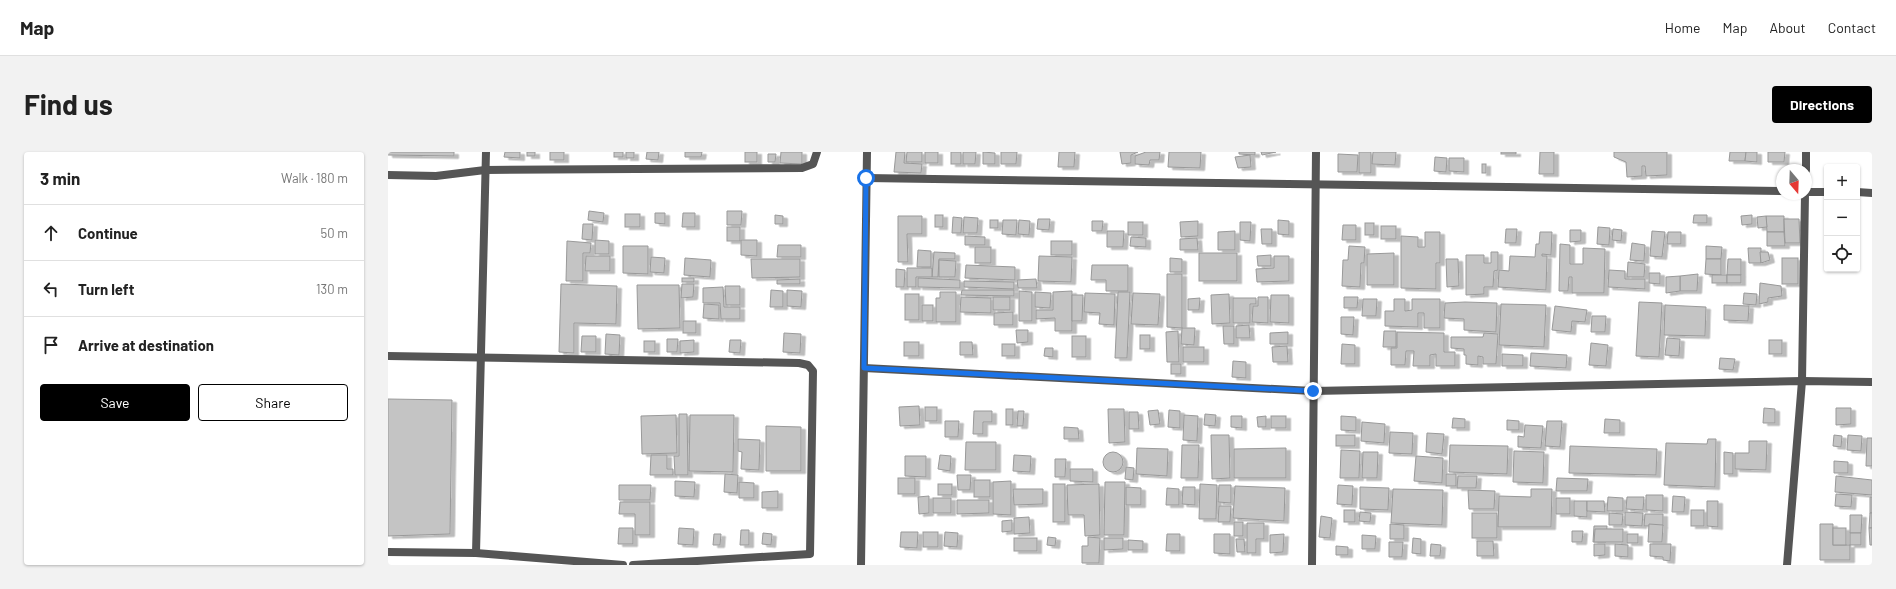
<!DOCTYPE html>
<meta charset="utf-8">
<style>
:root{--surface:#fff;--page:#f2f2f2;--text:#222;--muted:#767676;--line:#e0e0e0;--accent:#000}
body{margin:0;font-family:Barlow,sans-serif;background:var(--page);color:var(--text)}
.controls{position:absolute;right:12px;top:12px;display:grid;overflow:hidden;border-radius:4px;box-shadow:0 1px 3px #0004}
.controls button{width:36px;height:36px;display:grid;place-items:center;padding:0;border:0;border-bottom:1px solid var(--line);background:var(--surface);color:var(--text);font:20px sans-serif}
.compass{position:absolute;left:1388px;top:12px;width:36px;height:36px;border-radius:50%;background:var(--surface);box-shadow:0 1px 3px #0004;rotate:161deg}
.stop{position:absolute;width:12px;height:12px;margin:-9px;border:3px solid #1a73e8;border-radius:50%;background:#fff}
.stop.end{background:#1a73e8;border-color:#fff;box-shadow:0 1px 4px #0008}
.list{margin:0;padding:0;list-style:none}
h2{display:flex;justify-content:space-between;align-items:center;height:52px;margin:0;padding:0 16px;font-size:17px}
h2 small{font-size:13px;font-weight:400;color:var(--muted)}
.list li{display:grid;grid-template-columns:26px 1fr auto;gap:12px;align-items:center;box-sizing:border-box;height:56px;padding:0 16px;border-top:1px solid var(--line)}
.list b{display:block;font-size:15px;white-space:nowrap}
.list em{font-size:13px;font-style:normal;color:var(--muted)}
.actions{display:flex;gap:8px;padding:12px 16px}
.actions a{flex:1;padding:9px 0;border:1px solid var(--accent);border-radius:4px;text-align:center;font-size:14px;color:var(--accent)}
.actions .main{background:var(--accent);color:#fff}
.icon{flex:none;width:22px;height:22px;fill:none;stroke:currentColor;stroke-width:2;stroke-linecap:round;stroke-linejoin:round}
.map{position:relative;flex:none;width:1484px;height:413px;overflow:hidden;border-radius:4px}
header{display:flex;align-items:center;gap:24px;box-sizing:border-box;height:56px;padding:0 20px;background:var(--surface);border-bottom:1px solid var(--line)}
header strong{font-size:19px}
nav{display:flex;gap:22px;margin-inline-start:auto;font-size:14px}
.intro{display:flex;align-items:center;justify-content:space-between;box-sizing:border-box;height:96px;padding:0 24px}
h1{margin:0;font-size:28px}
.button{padding:10px 18px;border-radius:4px;background:var(--accent);color:#fff;font-size:14px;font-weight:700}
main{display:flex;gap:24px;padding:0 24px}
aside{flex:1;background:var(--surface);border-radius:4px;box-shadow:0 1px 3px #0004}
.map>svg:first-child{display:block}
.building{fill:#c4c4c4;stroke:#999;filter:url(#shadow)}
.lines{fill:none;stroke-linecap:round;stroke-linejoin:round}
.street{stroke:#555;stroke-width:8}
.route{stroke:#1a73e8;stroke-width:5}
</style>
<header>
<strong>Map</strong>
<nav><a>Home</a><a>Map</a><a>About</a><a>Contact</a></nav>
</header>
<div class="intro"><h1>Find us</h1><a class="button">Directions</a></div>
<main>
<aside>
<h2>3 min<small>Walk · 180 m</small></h2>
<ul class="list">
<li><svg class="icon" aria-label="ahead" viewBox="0 0 24 24"><path d="M12 20V5M6 11l6-6 6 6"/></svg><div><b>Continue</b></div><em>50 m</em></li>
<li><svg class="icon" aria-label="left" viewBox="0 0 24 24"><path d="M17 20v-9H6M10 6l-5 5 5 5"/></svg><div><b>Turn left</b></div><em>130 m</em></li>
<li><svg class="icon" aria-label="arrive" viewBox="0 0 24 24"><path d="M6 21V4h12l-3 4 3 4H6"/></svg><div><b>Arrive at destination</b></div></li>
</ul>
<div class="actions"><a class="main">Save</a><a>Share</a></div>
</aside>
<div class="map">
<svg width="1484" height="413" viewBox="0 0 1484 413">
<defs>
<filter id="shadow"><feDropShadow dx="4.5" dy="2.5" stdDeviation="0" flood-color="#0004"/></filter>
</defs>
<rect width="100%" height="100%" fill="#fff"/>
<g class="building">
<polygon points="0,0 66,0 66,4 0,3"/>
<polygon points="117,0 132,0 132,6 116,5"/>
<rect x="139" y="0" width="8" height="4"/>
<rect x="162" y="0" width="14" height="8"/>
<rect x="226" y="0" width="9" height="5"/>
<rect x="238" y="0" width="8" height="6"/>
<polygon points="259,0 271,0 270,8 258,7"/>
<polygon points="297,0 314,0 313,5 297,5"/>
<rect x="357" y="0" width="12" height="10"/>
<polygon points="393,0 414,0 414,12 392,11"/>
<polygon points="508,0 517,0 516,11 534,12 533,21 506,20"/>
<polygon points="519,0 534,0 534,10 518,10"/>
<rect x="537" y="0" width="13" height="11"/>
<rect x="563" y="0" width="10" height="12"/>
<polygon points="575,0 588,0 587,12 575,12"/>
<polygon points="595,0 607,1 607,12 595,12"/>
<polygon points="613,0 629,0 628,12 613,12"/>
<polygon points="671,0 687,0 686,15 670,15"/>
<polygon points="732,0 750,0 743,3 743,11 734,12"/>
<polygon points="758,0 772,0 771,8 762,8 761,13 747,12 747,4"/>
<polygon points="781,0 813,0 812,16 780,15"/>
<polygon points="851,0 867,0 867,3 851,2"/>
<polygon points="873,0 888,0 874,3"/>
<rect x="971" y="0" width="12" height="21"/>
<polygon points="985,0 1008,0 1007,13 984,12"/>
<rect x="1113" y="0" width="15" height="2"/>
<polygon points="1152,0 1166,0 1166,22 1151,22"/>
<polygon points="1226,0 1279,0 1279,23 1258,24 1257,14 1254,14 1254,24 1239,25 1238,10 1226,5"/>
<polygon points="1342,0 1358,0 1357,9 1341,9"/>
<polygon points="1358,0 1369,0 1369,10 1357,9"/>
<polygon points="1380,0 1397,0 1396,10 1380,10"/>
<polygon points="380,2 388,2 387,10 380,10"/>
<polygon points="950,2 970,3 969,20 950,20"/>
<polygon points="862,3 863,15 850,16 847,5"/>
<polygon points="1047,5 1059,6 1058,20 1046,19"/>
<polygon points="1061,6 1076,6 1076,20 1061,19"/>
<rect x="1094" y="12" width="4" height="9"/>
<polygon points="201,59 216,61 215,70 200,68"/>
<polygon points="339,59 354,59 353,73 339,73"/>
<polygon points="267,61 277,61 277,72 267,71"/>
<polygon points="295,61 307,61 307,75 294,75"/>
<rect x="237" y="62" width="15" height="13"/>
<polygon points="387,63 395,64 395,72 387,72"/>
<rect x="547" y="63" width="8" height="12"/>
<polygon points="1306,63 1319,63 1319,71 1305,71"/>
<polygon points="1364,63 1364,72 1354,73 1353,64"/>
<polygon points="510,64 534,64 534,82 519,82 520,110 510,110"/>
<polygon points="1378,64 1396,64 1396,80 1379,80"/>
<polygon points="1378,64 1379,75 1370,76 1369,65"/>
<polygon points="565,65 574,66 573,81 564,81"/>
<polygon points="576,65 590,66 589,81 575,81"/>
<polygon points="650,67 662,67 661,78 649,77"/>
<polygon points="1396,67 1411,67 1412,91 1397,91"/>
<rect x="602" y="68" width="8" height="8"/>
<polygon points="615,68 629,68 628,83 614,82"/>
<polygon points="631,68 642,69 641,83 630,82"/>
<polygon points="890,68 901,69 901,83 890,82"/>
<polygon points="704,69 715,69 714,79 704,79"/>
<polygon points="810,69 810,84 793,85 792,70"/>
<rect x="740" y="70" width="15" height="13"/>
<polygon points="852,70 863,70 862,89 852,88"/>
<rect x="977" y="71" width="9" height="12"/>
<polygon points="195,72 205,72 204,88 194,87"/>
<polygon points="955,73 968,73 968,88 954,88"/>
<rect x="993" y="74" width="15" height="13"/>
<rect x="339" y="75" width="13" height="14"/>
<polygon points="1210,75 1222,76 1221,93 1209,92"/>
<polygon points="873,77 884,77 884,92 874,92"/>
<polygon points="1118,77 1129,77 1128,91 1117,91"/>
<polygon points="1225,77 1234,78 1233,89 1224,88"/>
<polygon points="1182,78 1193,78 1193,89 1182,90"/>
<polygon points="719,79 736,79 735,95 719,95"/>
<polygon points="847,79 847,98 830,98 830,80"/>
<polygon points="1264,79 1277,80 1274,105 1262,104"/>
<polygon points="1037,80 1052,80 1052,111 1048,111 1048,137 1013,136 1013,84 1030,85 1030,95 1037,95"/>
<polygon points="1152,80 1164,80 1163,103 1154,102 1154,104 1159,104 1158,138 1110,135 1111,118 1121,119 1122,104 1147,105 1148,92 1151,92"/>
<polygon points="1280,80 1293,80 1293,92 1279,92"/>
<polygon points="1379,80 1396,80 1397,94 1379,94"/>
<polygon points="577,84 597,85 597,93 577,93"/>
<polygon points="743,85 758,86 758,95 742,94"/>
<polygon points="809,86 810,98 792,98 792,87"/>
<polygon points="207,88 221,89 221,102 207,102"/>
<polygon points="353,88 369,88 369,104 353,103"/>
<polygon points="179,89 203,91 202,101 195,101 195,129 178,129"/>
<rect x="663" y="89" width="21" height="14"/>
<polygon points="1244,91 1257,93 1256,109 1242,108"/>
<polygon points="1172,92 1182,93 1182,112 1195,112 1195,96 1217,97 1216,141 1184,141 1184,125 1181,125 1180,139 1171,139"/>
<polygon points="390,93 413,93 413,105 389,105"/>
<polygon points="235,94 260,94 260,122 235,121"/>
<polygon points="961,94 977,95 976,111 973,111 972,135 954,134 955,108 960,108"/>
<polygon points="1318,94 1334,95 1333,107 1318,107"/>
<rect x="587" y="95" width="16" height="16"/>
<polygon points="1360,96 1373,96 1373,111 1361,111"/>
<polygon points="530,98 543,99 543,115 529,115"/>
<polygon points="546,100 567,101 567,107 551,107 550,125 544,125"/>
<polygon points="1103,100 1110,100 1110,118 1106,119 1105,135 1096,135 1096,142 1078,143 1078,103 1096,103 1096,111 1103,111"/>
<polygon points="1372,100 1380,100 1382,108 1373,111"/>
<rect x="811" y="101" width="38" height="28"/>
<polygon points="1006,101 1006,133 979,133 979,102"/>
<polygon points="883,103 883,114 870,114 869,104"/>
<polygon points="198,104 222,104 222,119 197,119"/>
<polygon points="651,104 684,105 683,130 650,129"/>
<polygon points="886,104 901,104 901,129 869,130 868,117 886,116"/>
<polygon points="263,105 277,106 276,121 262,120"/>
<polygon points="297,106 323,108 322,125 296,123"/>
<polygon points="782,106 794,107 794,120 782,120"/>
<rect x="1394" y="106" width="16" height="26"/>
<polygon points="363,107 412,107 412,125 364,126"/>
<polygon points="1058,107 1070,107 1071,134 1059,135"/>
<polygon points="1318,107 1333,107 1333,123 1317,122"/>
<polygon points="1340,107 1353,107 1353,123 1339,123"/>
<polygon points="551,108 568,109 567,125 551,125"/>
<polygon points="1240,110 1257,112 1256,125 1239,125"/>
<polygon points="578,113 627,115 627,128 577,126"/>
<polygon points="704,113 740,113 740,139 718,139 718,128 703,128"/>
<polygon points="519,116 544,116 544,125 528,125 528,135 519,135"/>
<polygon points="508,117 517,118 516,135 508,135"/>
<polygon points="1221,118 1237,119 1237,127 1257,127 1257,137 1220,135"/>
<polygon points="1261,121 1272,121 1272,132 1261,131"/>
<polygon points="779,122 794,122 794,176 779,175"/>
<polygon points="1310,122 1309,139 1292,139 1292,124"/>
<rect x="1324" y="123" width="15" height="8"/>
<rect x="1339" y="123" width="14" height="8"/>
<polygon points="1292,124 1292,139 1278,141 1278,125"/>
<rect x="294" y="126" width="12" height="4"/>
<polygon points="530,126 572,128 572,136 530,135"/>
<polygon points="412,127 412,132 389,132 389,128"/>
<polygon points="648,127 649,136 630,136 629,128"/>
<polygon points="576,129 626,130 626,137 576,135"/>
<polygon points="1372,131 1393,134 1394,144 1380,146 1380,150 1371,152"/>
<polygon points="173,132 229,134 228,172 186,171 186,201 171,200"/>
<polygon points="294,132 306,132 305,145 293,146"/>
<polygon points="249,133 291,133 292,176 250,177"/>
<polygon points="337,134 352,134 352,153 338,153"/>
<polygon points="335,135 336,155 352,155 352,167 333,167 332,151 315,151 315,136"/>
<polygon points="383,138 395,139 395,155 382,155"/>
<polygon points="399,138 414,139 413,155 399,154"/>
<polygon points="574,138 626,138 626,144 573,143"/>
<polygon points="631,139 644,140 644,169 631,169"/>
<polygon points="684,139 684,179 667,179 667,166 648,167 648,158 665,158 665,140"/>
<polygon points="552,140 568,140 568,170 548,170 548,146 552,146"/>
<polygon points="647,140 663,141 662,156 647,155"/>
<polygon points="730,140 742,140 739,206 727,206"/>
<polygon points="697,141 727,142 726,173 711,172 712,161 696,160"/>
<polygon points="745,141 772,142 770,173 743,172"/>
<polygon points="1356,141 1369,142 1368,153 1355,152"/>
<rect x="517" y="142" width="14" height="26"/>
<polygon points="841,142 842,171 824,172 823,143"/>
<polygon points="684,143 695,143 694,169 684,169"/>
<polygon points="883,143 901,143 901,171 882,170"/>
<polygon points="573,145 603,146 603,161 572,160"/>
<rect x="605" y="145" width="17" height="13"/>
<polygon points="870,145 880,145 880,171 864,170 865,154 870,154"/>
<polygon points="956,145 970,145 969,156 956,156"/>
<polygon points="812,146 811,158 800,158 800,147"/>
<polygon points="845,146 868,146 868,152 862,152 862,171 845,171"/>
<polygon points="975,147 989,147 988,164 974,164"/>
<polygon points="1006,147 1017,147 1017,159 1024,158 1024,147 1052,147 1052,176 1036,176 1036,161 1030,161 1030,175 997,174 997,159 1006,159"/>
<polygon points="1077,150 1109,151 1108,180 1076,178 1076,167 1056,166 1057,151"/>
<polygon points="1251,150 1274,151 1271,205 1248,204"/>
<polygon points="316,152 331,153 331,167 315,166"/>
<polygon points="1113,152 1158,153 1156,195 1111,193"/>
<rect x="534" y="153" width="11" height="16"/>
<polygon points="1277,153 1318,155 1317,184 1276,183"/>
<polygon points="1336,153 1361,154 1360,169 1336,168"/>
<polygon points="1167,154 1199,158 1197,170 1184,169 1183,180 1164,178"/>
<polygon points="625,160 625,173 606,173 606,161"/>
<polygon points="1204,164 1218,164 1217,180 1203,180"/>
<polygon points="953,165 966,165 965,183 953,182"/>
<rect x="295" y="169" width="13" height="12"/>
<polygon points="861,173 862,186 848,186 848,174"/>
<polygon points="835,174 846,174 846,192 836,192"/>
<polygon points="794,176 807,176 806,193 793,192"/>
<polygon points="628,178 640,178 640,190 629,191"/>
<polygon points="790,179 791,210 779,210 778,180"/>
<polygon points="996,179 1008,179 1008,195 995,195"/>
<polygon points="900,180 900,192 882,192 882,181"/>
<polygon points="1009,180 1056,181 1056,200 1067,200 1067,214 1048,214 1048,202 1042,203 1042,214 1025,214 1026,199 1018,199 1017,213 1003,213 1003,196 1009,196"/>
<polygon points="396,181 413,182 412,201 395,200"/>
<polygon points="1096,181 1110,182 1108,212 1095,212 1095,205 1090,204 1090,213 1078,212 1078,203 1076,203 1076,197 1063,196 1063,185 1095,185"/>
<polygon points="218,182 232,183 231,203 217,202"/>
<rect x="752" y="183" width="10" height="14"/>
<polygon points="194,184 208,184 208,200 193,200"/>
<rect x="684" y="184" width="14" height="21"/>
<polygon points="1279,186 1292,187 1291,204 1277,203"/>
<polygon points="279,187 290,187 289,200 279,200"/>
<polygon points="306,188 306,200 292,201 292,189"/>
<polygon points="342,188 353,188 352,201 341,200"/>
<rect x="1381" y="188" width="13" height="14"/>
<rect x="256" y="189" width="11" height="11"/>
<rect x="516" y="190" width="15" height="14"/>
<polygon points="572,190 584,190 585,203 572,203"/>
<polygon points="1203,191 1220,193 1218,214 1201,213"/>
<rect x="614" y="192" width="13" height="12"/>
<polygon points="954,192 967,193 967,212 953,212"/>
<polygon points="899,194 900,210 885,210 884,195"/>
<rect x="795" y="195" width="21" height="15"/>
<polygon points="657,196 665,196 665,205 656,204"/>
<polygon points="1143,201 1179,203 1178,216 1142,214"/>
<polygon points="1114,202 1135,203 1135,214 1114,214"/>
<polygon points="1332,206 1347,207 1345,218 1331,217"/>
<polygon points="845,209 858,210 858,226 844,225"/>
<rect x="783" y="212" width="10" height="10"/>
<polygon points="0,247 64,248 62,382 0,384"/>
<polygon points="531,254 532,273 512,274 511,255"/>
<rect x="537" y="255" width="12" height="14"/>
<polygon points="1376,256 1387,257 1387,271 1375,271"/>
<polygon points="1448,256 1463,256 1463,272 1448,273"/>
<rect x="618" y="257" width="7" height="16"/>
<polygon points="720,257 736,257 737,290 721,291"/>
<polygon points="770,258 772,272 762,273 760,259"/>
<polygon points="781,258 792,259 792,276 780,275"/>
<polygon points="586,259 604,259 604,270 595,270 595,282 585,282"/>
<polygon points="630,259 636,259 635,274 629,274"/>
<polygon points="741,260 750,260 751,277 741,277"/>
<polygon points="291,262 299,262 300,323 287,323 286,304 291,304"/>
<polygon points="817,262 828,263 827,274 816,273"/>
<polygon points="288,263 289,301 254,302 253,264"/>
<polygon points="302,263 346,263 345,320 301,319"/>
<polygon points="796,263 810,264 809,289 795,288"/>
<polygon points="843,264 854,264 854,276 843,275"/>
<polygon points="878,264 878,275 870,275 869,265"/>
<rect x="883" y="264" width="15" height="12"/>
<polygon points="953,264 968,265 968,279 953,278"/>
<polygon points="1065,266 1077,267 1077,276 1064,276"/>
<polygon points="1217,267 1232,268 1232,281 1216,281"/>
<polygon points="1119,268 1131,269 1131,278 1119,278"/>
<polygon points="557,269 571,269 570,285 557,285"/>
<polygon points="1159,269 1174,269 1172,295 1157,294"/>
<polygon points="974,270 997,272 996,291 973,289"/>
<polygon points="1137,273 1155,274 1153,296 1130,295 1130,284 1136,285"/>
<polygon points="378,274 413,275 413,319 378,319"/>
<polygon points="676,275 690,276 691,287 676,287"/>
<polygon points="1002,280 1025,281 1024,302 1001,301"/>
<polygon points="1039,281 1056,282 1054,302 1038,300"/>
<polygon points="823,283 841,283 842,326 824,327"/>
<rect x="948" y="283" width="19" height="11"/>
<polygon points="1446,283 1454,284 1453,295 1445,294"/>
<polygon points="1460,283 1474,284 1473,299 1459,298"/>
<polygon points="1479,286 1484,286 1484,314 1478,314"/>
<polygon points="350,287 372,288 371,318 353,317 354,300 350,299"/>
<polygon points="1320,287 1328,287 1327,335 1276,333 1278,291 1319,292"/>
<polygon points="1361,289 1379,289 1378,318 1347,317 1347,301 1361,301"/>
<polygon points="578,290 608,290 608,318 577,318"/>
<polygon points="794,293 811,293 810,326 793,326"/>
<polygon points="1062,293 1120,294 1119,322 1061,320"/>
<polygon points="1182,294 1269,297 1268,323 1181,321"/>
<polygon points="749,296 780,297 779,324 748,322"/>
<polygon points="898,296 898,326 846,326 846,297"/>
<polygon points="953,298 972,299 971,326 952,326"/>
<polygon points="1126,299 1156,300 1155,331 1125,330"/>
<circle cx="725" cy="310" r="10"/>
<polygon points="975,300 990,300 989,326 974,326"/>
<polygon points="1336,300 1345,301 1345,322 1336,322"/>
<polygon points="263,303 279,303 279,317 285,317 285,323 262,323"/>
<polygon points="552,303 563,304 562,319 550,317"/>
<polygon points="626,303 643,304 642,320 625,319"/>
<polygon points="517,304 538,304 538,325 517,324"/>
<polygon points="1028,304 1055,306 1054,331 1026,329"/>
<polygon points="667,307 678,307 677,325 667,325"/>
<polygon points="1446,309 1460,310 1460,321 1446,321"/>
<polygon points="738,315 746,316 745,328 737,327"/>
<polygon points="682,317 705,317 705,330 682,329"/>
<polygon points="337,322 350,323 349,341 336,340"/>
<rect x="1058" y="322" width="10" height="12"/>
<polygon points="569,323 583,323 582,338 570,338"/>
<polygon points="1070,324 1089,324 1088,336 1069,336"/>
<polygon points="1448,324 1484,328 1484,343 1447,340"/>
<rect x="510" y="326" width="17" height="16"/>
<polygon points="1169,326 1200,327 1199,339 1168,339"/>
<rect x="586" y="328" width="16" height="17"/>
<polygon points="287,329 307,330 306,345 287,344"/>
<polygon points="623,329 623,363 605,362 605,330"/>
<polygon points="351,330 366,331 366,346 351,346"/>
<polygon points="717,330 737,330 736,383 716,383"/>
<rect x="550" y="332" width="14" height="11"/>
<rect x="665" y="332" width="12" height="38"/>
<polygon points="711,332 712,383 697,384 696,363 680,363 679,333"/>
<polygon points="812,332 829,333 828,367 811,367"/>
<polygon points="231,333 263,333 262,348 231,348"/>
<polygon points="831,333 843,333 843,351 830,350"/>
<polygon points="950,333 965,334 964,353 949,352"/>
<polygon points="847,334 897,336 896,369 845,366"/>
<polygon points="738,335 753,336 753,353 738,353"/>
<polygon points="795,335 807,335 807,353 794,352"/>
<polygon points="972,335 1001,336 1000,358 972,357"/>
<polygon points="779,336 791,337 791,353 778,353"/>
<polygon points="625,337 655,337 655,352 626,353"/>
<polygon points="1005,337 1055,338 1054,373 1003,371"/>
<polygon points="1143,337 1164,337 1163,375 1110,375 1111,344 1143,345"/>
<polygon points="1080,338 1107,339 1106,357 1081,357"/>
<polygon points="390,339 390,356 374,356 374,340"/>
<polygon points="1448,342 1464,343 1463,355 1447,354"/>
<polygon points="1258,343 1275,343 1275,359 1258,358"/>
<polygon points="541,344 541,361 531,362 530,345"/>
<polygon points="1285,344 1297,345 1296,360 1284,360"/>
<polygon points="1220,345 1235,346 1235,359 1219,359"/>
<polygon points="1239,345 1256,345 1255,358 1238,357"/>
<rect x="1482" y="345" width="2" height="16"/>
<rect x="545" y="346" width="18" height="15"/>
<rect x="1168" y="346" width="14" height="16"/>
<polygon points="569,348 601,348 601,361 569,362"/>
<polygon points="1186,349 1199,349 1199,365 1186,364"/>
<polygon points="1199,349 1216,349 1217,360 1199,359"/>
<polygon points="1319,349 1330,349 1330,375 1319,374"/>
<polygon points="232,350 262,350 262,383 247,383 247,362 231,362"/>
<polygon points="831,354 843,354 842,370 830,370"/>
<rect x="956" y="358" width="11" height="12"/>
<rect x="1303" y="358" width="13" height="16"/>
<polygon points="972,360 983,361 982,370 971,369"/>
<polygon points="1237,360 1255,361 1254,374 1237,373"/>
<rect x="1084" y="361" width="25" height="25"/>
<polygon points="1221,361 1235,362 1234,373 1221,373"/>
<polygon points="1482,361 1484,361 1484,376 1481,376"/>
<polygon points="1257,362 1275,362 1275,374 1256,374"/>
<polygon points="1462,363 1474,363 1473,381 1462,381"/>
<polygon points="933,364 944,366 942,386 931,385"/>
<polygon points="641,365 642,381 626,382 626,366"/>
<polygon points="624,368 624,379 614,380 614,369"/>
<rect x="846" y="370" width="9" height="14"/>
<polygon points="859,371 876,371 876,387 868,387 868,401 859,401"/>
<polygon points="1002,372 1016,373 1016,387 1002,387"/>
<polygon points="1261,372 1275,373 1274,390 1260,390"/>
<polygon points="1432,372 1445,372 1445,393 1462,393 1462,408 1432,408"/>
<polygon points="1206,374 1219,374 1218,390 1205,390"/>
<polygon points="231,376 245,376 245,392 230,392"/>
<polygon points="291,376 306,377 305,393 290,392"/>
<rect x="1445" y="376" width="13" height="17"/>
<polygon points="1481,376 1484,376 1484,393 1482,393"/>
<polygon points="1207,377 1235,377 1235,390 1206,390"/>
<polygon points="353,378 361,378 361,393 352,393"/>
<polygon points="1184,379 1195,379 1194,390 1184,390"/>
<polygon points="513,380 530,380 529,396 512,395"/>
<rect x="535" y="380" width="15" height="15"/>
<polygon points="557,380 570,381 569,395 556,394"/>
<polygon points="375,381 384,382 383,393 374,392"/>
<rect x="1462" y="381" width="11" height="12"/>
<polygon points="326,382 333,382 332,393 325,393"/>
<polygon points="779,382 792,382 792,399 778,399"/>
<polygon points="826,382 842,382 842,402 826,401"/>
<polygon points="896,382 895,400 882,401 882,383"/>
<rect x="1239" y="382" width="11" height="9"/>
<polygon points="974,383 988,384 987,397 974,397"/>
<polygon points="660,385 668,386 667,394 659,393"/>
<polygon points="700,385 712,386 711,411 694,411 694,394 700,394"/>
<rect x="626" y="386" width="23" height="13"/>
<polygon points="716,386 735,386 735,397 716,398"/>
<polygon points="1025,386 1033,387 1033,402 1024,401"/>
<polygon points="848,387 856,387 857,400 849,400"/>
<polygon points="740,388 755,389 755,398 740,398"/>
<polygon points="1089,389 1105,389 1106,404 1089,404"/>
<polygon points="1001,390 1015,390 1014,405 1001,405"/>
<polygon points="1043,392 1053,393 1052,404 1042,404"/>
<polygon points="1206,392 1217,392 1217,403 1206,404"/>
<polygon points="1227,392 1240,393 1240,405 1227,404"/>
<polygon points="1262,392 1283,392 1282,409 1275,408 1275,405 1262,404"/>
<polygon points="948,394 960,395 960,403 948,403"/>
</g>
<g class="lines">
<g class="street">
<polyline points="1418,18 1418,0"/>
<polyline points="0,23 48,24 97,18 414,16 425,12 429,0"/>
<polyline points="478,26 1394,39"/>
<polyline points="1418,40 1439,40"/>
<polyline points="1469,40 1484,41"/>
<polyline points="0,204 411,211 420,213 425,219 422,402 245,413"/>
<polyline points="476,216 925,239 1414,229 1484,230"/>
<polyline points="0,400 88,401 235,413"/>
<polyline points="88,401 98,0"/>
<polyline points="473,413 479,0"/>
<polyline points="924,413 928,0"/>
<polyline points="1399,413 1414,229 1417,42"/>
</g>
</g>
<g class="lines">
<polyline class="route" points="478,26 476,216 925,239"/>
</g>
</svg>
<div class="controls">
<button>+</button>
<button>−</button>
<button><svg class="icon" aria-label="locate" viewBox="0 0 24 24"><circle cx="12" cy="12" r="6"/><path d="M12 2v4M12 18v4M2 12h4M18 12h4"/></svg></button>
</div>
<svg class="compass" viewBox="-18 -18 36 36"><path d="M0-13l5 13h-10z" fill="#e53935"/><path d="M0 13l5-13h-10z" fill="#767676"/></svg>
<div class="stop" style="left:478px;top:26px"></div>
<div class="stop end" style="left:925px;top:239px"></div>
</div>
</main>
